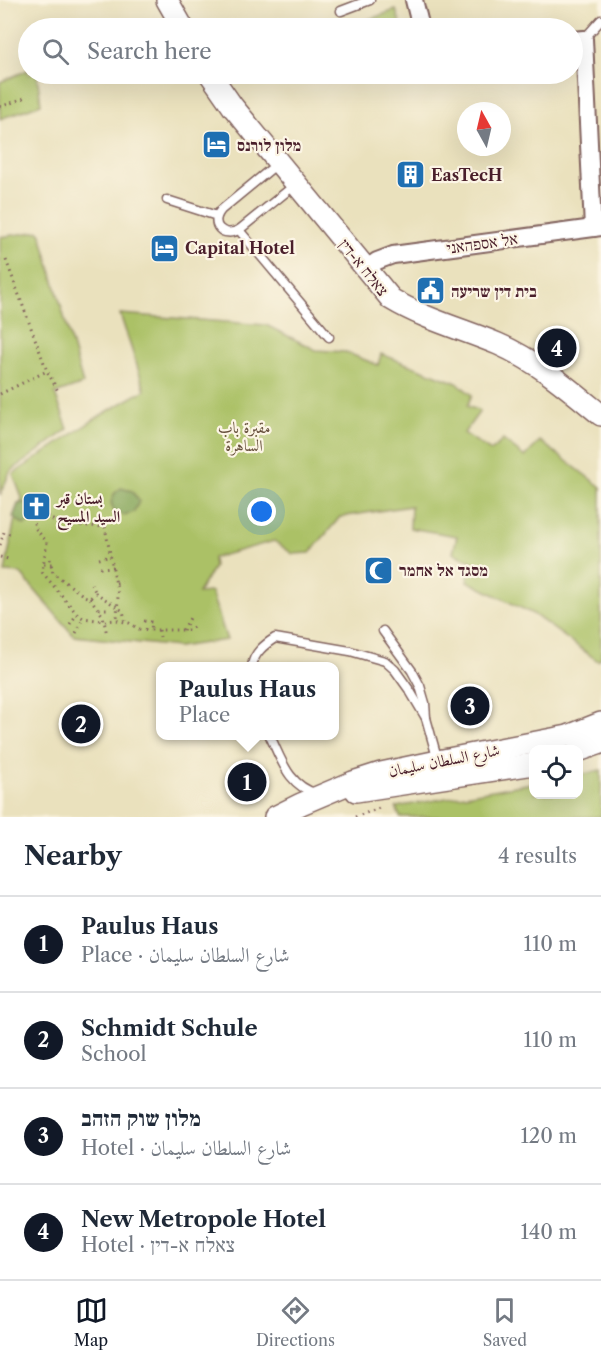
<!DOCTYPE html>
<meta charset="utf-8">
<style>
:root{--surface:#fff;--page:#f2f2f3;--text:#1f2937;--muted:#747a83;--line:#e0e1e3;--accent:#111827}
body{margin:0;font-family:"Libre Caslon Text",Amiri,"Frank Ruhl Libre",serif;background:var(--page);color:var(--text)}
.controls{position:absolute;right:18px;bottom:18px;display:grid;overflow:hidden;border-radius:12px;box-shadow:0 6px 24px #0002}
.controls button{width:54px;height:54px;display:grid;place-items:center;padding:0;border:0;border-bottom:2px solid var(--line);background:var(--surface);color:var(--text);font:30px sans-serif}
.compass{position:absolute;left:457px;top:102px;width:54px;height:54px;border-radius:50%;background:var(--surface);box-shadow:0 6px 24px #0002;rotate:352deg}
.you{position:absolute;left:262px;top:512px;width:21px;height:21px;margin:-15px;border:4px solid #fff;border-radius:50%;background:#1a73e8;box-shadow:0 0 0 9px #1a73e833}
.badge{display:grid;place-items:center;width:39px;height:39px;border-radius:50%;background:var(--accent);color:#fff;font-size:20px;font-weight:700}
.pin{position:absolute;translate:-50% -50%;border:3px solid #fff;box-shadow:0 2px 6px #0006}
.popup{position:absolute;left:156px;top:662px;width:183px;height:78px;box-sizing:border-box;display:grid;place-content:center;border-radius:12px;background:var(--surface);filter:drop-shadow(0 2px 4px #0005);font-size:20px;white-space:nowrap;color:var(--muted)}
.popup b{font-size:22px;color:var(--text)}
.popup::after{content:'';position:absolute;left:50%;top:100%;margin-left:-12px;border:12px solid transparent;border-top-color:var(--surface)}
.list{margin:0;padding:0;list-style:none}
h2{display:flex;justify-content:space-between;align-items:center;height:78px;margin:0;padding:0 24px;font-size:26px}
h2 small{font-size:20px;font-weight:400;color:var(--muted)}
.list li{display:grid;grid-template-columns:39px 1fr auto;gap:18px;align-items:center;box-sizing:border-box;height:96px;padding:0 24px;border-top:2px solid var(--line)}
.list b{display:block;font-size:22px;white-space:nowrap}
.list p{margin:0;font-size:20px;white-space:nowrap;color:var(--muted)}
.list em{font-size:20px;font-style:normal;color:var(--muted)}
.icon{flex:none;width:33px;height:33px;fill:none;stroke:currentColor;stroke-width:2;stroke-linecap:round;stroke-linejoin:round}
.map{position:relative;flex:none;width:601px;height:817px;overflow:hidden}
.search{position:absolute;background:var(--surface);box-shadow:0 6px 24px #0002;left:18px;right:18px;top:18px;height:66px;display:flex;align-items:center;gap:15px;box-sizing:border-box;padding:0 21px;border-radius:33px;color:var(--muted);font-size:22px}
.sheet{height:462px;background:var(--surface)}
nav{display:flex;justify-content:space-around;align-items:center;box-sizing:border-box;height:84px;border-top:2px solid var(--line);background:var(--surface);font-size:16px;color:var(--muted)}
nav a{display:grid;justify-items:center;gap:3px}
nav .on{color:var(--accent)}
.map>svg:first-child{display:block}
.green{fill:#abc166;stroke:#7a7048;stroke-width:1.5}
.forest{fill:#88a75b;stroke:#696343;stroke-width:1.5}
.lines{fill:none;stroke-linecap:round;stroke-linejoin:round}
.service-casing{stroke:#82635e;stroke-width:11}
.minor-casing{stroke:#82635e;stroke-width:20}
.tertiary-casing{stroke:#82635e;stroke-width:24}
.path{stroke:#82635e;stroke-width:3;stroke-dasharray:1.5 4.5;stroke-linecap:butt}
.service{stroke:#fff;stroke-width:8}
.minor{stroke:#fff;stroke-width:16}
.tertiary{stroke:#fff;stroke-width:21}
.path-bridge{stroke:#82635e;stroke-width:3;stroke-dasharray:1.5 4.5;stroke-linecap:butt}
.labels{text-anchor:middle;stroke-width:4.5;stroke-linejoin:round;paint-order:stroke}
.poi-label{font-size:16px;font-weight:bold;fill:#4a1f2b;stroke:#fcf5e5;text-anchor:start}
.street-label{font-size:16px;fill:#4a1f2b;stroke:#fcf5e5}
.park-label{font-size:16px;fill:#67503d;stroke:#fcf5e5}
</style>
<div class="map">
<svg width="601" height="817" viewBox="0 0 601 817">
<rect width="100%" height="100%" fill="#fcf5e5"/>
<filter id="ink" filterUnits="userSpaceOnUse"><feTurbulence type="fractalNoise" baseFrequency=".0167" numOctaves="2"/><feDisplacementMap in="SourceGraphic" scale="12" xChannelSelector="R" yChannelSelector="G"/><feConvolveMatrix kernelMatrix="1 2 1 2 8 2 1 2 1" color-interpolation-filters="sRGB"/></filter>
<filter id="wash" filterUnits="userSpaceOnUse"><feTurbulence type="fractalNoise" baseFrequency=".008" numOctaves="4" result="noise"/><feDisplacementMap in="SourceGraphic" scale="24" xChannelSelector="R" yChannelSelector="G"/><feGaussianBlur stdDeviation="1.35" result="paint"/><feColorMatrix in="noise" values="0 0 0 0 0 0 0 0 0 0 0 0 0 0 0 0 0 1.4 0 .05"/><feComposite in="paint" operator="in"/></filter>
<g filter="url(#wash)">
<rect width="100%" height="100%" fill="#eae1bd"/>
<g class="green">
<polygon points="396,10 402,28 359,28 358,23"/>
<polygon points="28,70 28,74 37,74 41,104 0,119 0,82"/>
<polygon points="40,231 83,384 55,394 68,429 10,472 0,495 0,237"/>
<polygon points="120,314 266,325 316,350 345,352 378,365 381,354 457,383 472,395 467,406 480,411 464,433 491,451 503,440 525,457 540,441 601,487 601,658 598,661 533,614 467,581 473,562 453,553 457,536 410,528 411,506 340,517 310,553 293,554 274,541 213,558 214,567 198,593 211,592 227,640 178,647 74,636 20,573 5,572 14,523 22,498 13,474 101,415 145,390"/>
<polygon points="601,770 601,817 400,817 396,807 533,783 534,794 578,794 579,775"/>
</g>
<g class="forest">
<polygon points="121,488 132,491 139,501 134,512 124,515 115,513 111,503 114,494"/>
<polygon points="26,502 30,506 30,522 24,525 13,517 18,504"/>
</g>
</g>
<g filter="url(#ink)">
<g class="lines">
<defs>
<g id="service">
<polyline points="341,11 370,0"/>
<polyline points="584,39 601,20"/>
<path d="M278,163L221,210C209,225 223,238 239,230L296,184"/>
<polyline points="167,200 217,216"/>
<polyline points="239,230 329,337"/>
<polyline points="383,631 412,671 420,686 425,703 426,718 438,761"/>
<path d="M252,666C254,653 264,645 275,638L350,651L385,661L395,670L410,691L426,718"/>
<path d="M270,736C282,761 288,785 317,794"/>
</g>
<g id="minor">
<polyline points="414,0 421,28"/>
<polyline points="572,40 584,39 593,228"/>
<polyline points="366,269 377,261 393,255 601,227"/>
</g>
<g id="tertiary">
<polyline points="167,0 183,28"/>
<path d="M210,74L233,107L391,299C424,319 462,329 498,344C537,361 568,388 601,415"/>
<polyline points="578,751 601,743"/>
<polyline points="356,791 534,764"/>
<polyline points="275,817 301,804 353,782 381,773 438,761 568,736 601,723"/>
</g>
</defs>
<use href="#service" class="service-casing"/>
<use href="#minor" class="minor-casing"/>
<use href="#tertiary" class="tertiary-casing"/>
<g class="path">
<polyline points="0,107 27,97"/>
<polyline points="6,260 47,371 59,393"/>
<polyline points="0,394 47,371"/>
<polyline points="42,513 59,524 105,527 118,595 117,620"/>
<polyline points="34,523 35,528 47,542 42,572 77,614 83,618 104,621 117,620 129,623 139,629 151,630 189,630 195,626"/>
<polyline points="0,545 4,532 13,535"/>
<polyline points="0,557 8,559"/>
<polyline points="50,559 53,573 84,596 90,598 96,593 123,611 126,623"/>
<polyline points="99,559 111,556"/>
<polyline points="100,568 113,567"/>
<polyline points="116,583 122,582"/>
<polyline points="91,584 96,593"/>
<polyline points="90,598 103,616 107,635"/>
<polyline points="99,609 107,609"/>
<polyline points="144,621 152,622 151,630"/>
<polyline points="70,624 77,614"/>
<polyline points="159,630 160,637"/>
<polyline points="183,630 190,618"/>
<polyline points="76,633 83,618"/>
<polyline points="355,817 382,807"/>
</g>
<use href="#service" class="service"/>
<use href="#minor" class="minor"/>
<use href="#tertiary" class="tertiary"/>
<polyline class="path-bridge" points="44,564 55,564"/>
</g>
</g>
<defs>
<symbol id="hotel-square" viewBox="-11 -11 22 22"><rect x="-9" y="-9" width="18" height="18" rx="4" fill="#1f6fb2" stroke="#fcf5e5"/><path d="M-6-4.5h1.5V1H6V5H4.5V3h-9V5H-6ZM-4 0a1.8 1.8 0 1 1 3.6 0ZM.5 0V-2.5h3Q6-2.5 6 0Z" fill="#fff"/></symbol>
<symbol id="building-square" viewBox="-11 -11 22 22"><rect x="-9" y="-9" width="18" height="18" rx="4" fill="#1f6fb2" stroke="#fcf5e5"/><path d="M-4-6H4V6H1V3H-1V6H-4ZM-2.5-4.3h1.7v1.8h-1.7ZM.8-4.3h1.7v1.8H.8ZM-2.5-1h1.7V.8h-1.7ZM.8-1h1.7V.8H.8Z" fill="#fff"/></symbol>
<symbol id="civic-square" viewBox="-11 -11 22 22"><rect x="-9" y="-9" width="18" height="18" rx="4" fill="#1f6fb2" stroke="#fcf5e5"/><path d="M-.6-6.5H3V-4.5H.6V-3L4-1V1h2V6H-6V1h2V-1L-.6-3ZM-1.2 2.5V6h2.4V2.5Z" fill="#fff"/></symbol>
<symbol id="church-square" viewBox="-11 -11 22 22"><rect x="-9" y="-9" width="18" height="18" rx="4" fill="#1f6fb2" stroke="#fcf5e5"/><path d="M-1.2-6h2.4v3.5h3.3v2.4h-3.3V6h-2.4V-.1h-3.3v-2.4h3.3Z" fill="#fff"/></symbol>
<symbol id="mosque-square" viewBox="-11 -11 22 22"><rect x="-9" y="-9" width="18" height="18" rx="4" fill="#1f6fb2" stroke="#fcf5e5"/><path d="M3.5-4.9A6 6 0 1 0 3.5 4.9A5 5 0 1 1 3.5-4.9Z" fill="#fff"/></symbol>
</defs>
<g fill-rule="evenodd">
<use href="#hotel-square" x="200" y="128" width="33" height="33"/>
<use href="#building-square" x="394" y="158" width="33" height="33"/>
<use href="#hotel-square" x="148" y="232" width="33" height="33"/>
<use href="#civic-square" x="414" y="274" width="33" height="33"/>
<use href="#church-square" x="20" y="490" width="33" height="33"/>
<use href="#mosque-square" x="362" y="554" width="33" height="33"/>
</g>
<g class="labels">
<g class="poi-label">
<text x="237" y="151">מלון לורנס</text>
<text x="431" y="181">EasTecH</text>
<text x="185" y="254">Capital Hotel</text>
<text x="451" y="297">בית דין שריעה</text>
<text x="57" y="504">بستان قبر<tspan x="57" dy="18">السيد المسيح</tspan></text>
<text x="399" y="576">מסגד אל אחמר</text>
</g>
<g class="street-label">
<text transform="translate(482 243) rotate(-8)" y="6">אל אספהאני</text>
<text transform="translate(364 267) rotate(51)" y="6">צאלח א-דין</text>
<text transform="translate(444 760) rotate(-11)" y="6">شارع السلطان سليمان</text>
</g>
<g class="park-label">
<text x="244" y="433">مقبرة باب<tspan x="244" dy="18">الساهرة</tspan></text>
</g>
</g>
</svg>
<div class="controls">
<button><svg class="icon" aria-label="locate" viewBox="0 0 24 24"><circle cx="12" cy="12" r="6"/><path d="M12 2v4M12 18v4M2 12h4M18 12h4"/></svg></button>
</div>
<svg class="compass" viewBox="-18 -18 36 36"><path d="M0-13l5 13h-10z" fill="#e53935"/><path d="M0 13l5-13h-10z" fill="#747a83"/></svg>
<div class="you"></div>
<div class="pin badge" style="left:247px;top:782px">1</div>
<div class="popup"><b>Paulus Haus</b>Place</div>
<div class="pin badge" style="left:81px;top:724px">2</div>
<div class="pin badge" style="left:470px;top:706px">3</div>
<div class="pin badge" style="left:557px;top:348px">4</div>
<div class="search"><svg class="icon" aria-label="search" viewBox="0 0 24 24"><circle cx="10" cy="10" r="6"/><path d="M15 15l6 6"/></svg>Search here</div>
</div>
<section class="sheet">
<h2>Nearby<small>4 results</small></h2>
<ul class="list">
<li><span class="badge">1</span><div><b>Paulus Haus</b><p>Place · شارع السلطان سليمان</p></div><em>110 m</em></li>
<li><span class="badge">2</span><div><b>Schmidt Schule</b><p>School</p></div><em>110 m</em></li>
<li><span class="badge">3</span><div><b>מלון שוק הזהב</b><p>Hotel · شارع السلطان سليمان</p></div><em>120 m</em></li>
<li><span class="badge">4</span><div><b>New Metropole Hotel</b><p>Hotel · צאלח א-דין</p></div><em>140 m</em></li>
</ul>
</section>
<nav>
<a class="on"><svg class="icon" aria-label="map" viewBox="0 0 24 24"><path d="M3 6l6-2 6 2 6-2v14l-6 2-6-2-6 2zM9 4v14M15 6v14"/></svg>Map</a>
<a><svg class="icon" aria-label="directions" viewBox="0 0 24 24"><path d="M12 3l9 9-9 9-9-9zM9 14v-3h6M13 9l2 2-2 2"/></svg>Directions</a>
<a><svg class="icon" aria-label="saved" viewBox="0 0 24 24"><path d="M7 4h10v16l-5-4-5 4z"/></svg>Saved</a>
</nav>
